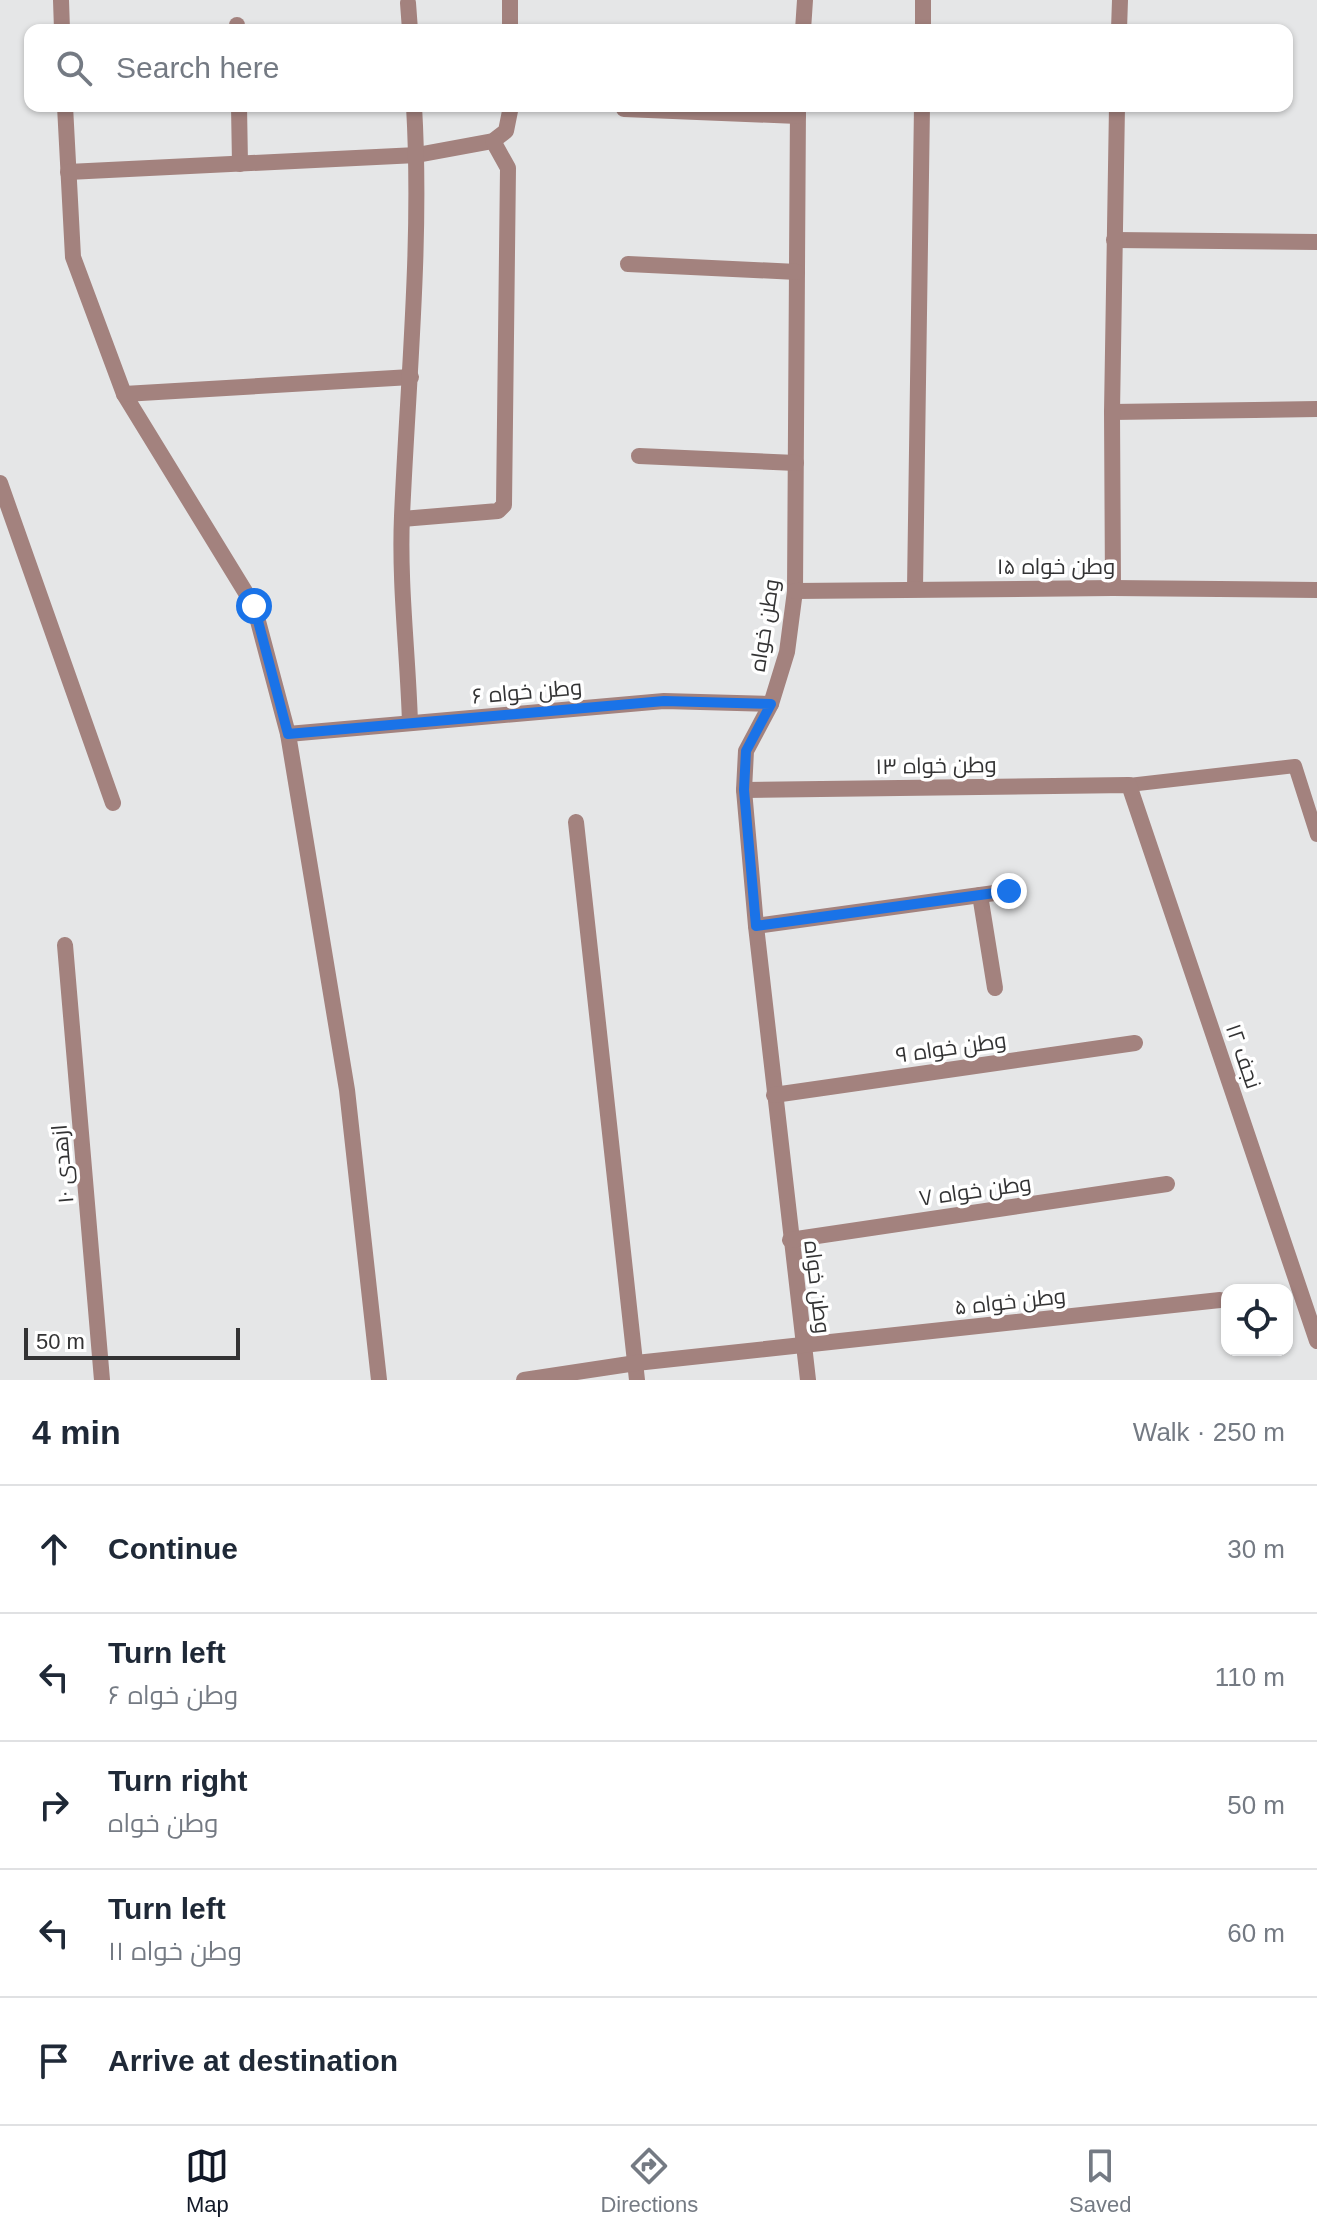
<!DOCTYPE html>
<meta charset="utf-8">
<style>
:root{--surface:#fff;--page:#f2f2f3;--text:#1f2937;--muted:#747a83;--line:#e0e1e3;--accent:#111827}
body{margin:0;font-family:Arial,Cairo,sans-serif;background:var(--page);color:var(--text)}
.controls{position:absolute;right:24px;bottom:24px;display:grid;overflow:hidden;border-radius:16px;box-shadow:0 2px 6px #0004}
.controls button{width:72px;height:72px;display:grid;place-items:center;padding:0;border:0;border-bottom:2px solid var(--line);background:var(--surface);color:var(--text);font:40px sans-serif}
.scale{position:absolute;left:24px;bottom:20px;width:216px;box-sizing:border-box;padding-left:8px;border:4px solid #333334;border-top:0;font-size:22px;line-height:28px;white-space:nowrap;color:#333334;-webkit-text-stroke:6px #fff;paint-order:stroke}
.stop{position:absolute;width:24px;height:24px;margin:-18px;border:6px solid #1a73e8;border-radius:50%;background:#fff}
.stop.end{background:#1a73e8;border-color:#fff;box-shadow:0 2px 8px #0008}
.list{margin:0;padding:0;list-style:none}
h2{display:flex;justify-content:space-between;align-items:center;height:104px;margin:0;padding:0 32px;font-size:34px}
h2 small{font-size:26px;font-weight:400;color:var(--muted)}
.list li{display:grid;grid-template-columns:52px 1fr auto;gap:24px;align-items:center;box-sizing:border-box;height:128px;padding:0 32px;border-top:2px solid var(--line)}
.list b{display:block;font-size:30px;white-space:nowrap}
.list p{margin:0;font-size:26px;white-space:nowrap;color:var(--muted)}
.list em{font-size:26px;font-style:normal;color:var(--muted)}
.icon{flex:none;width:44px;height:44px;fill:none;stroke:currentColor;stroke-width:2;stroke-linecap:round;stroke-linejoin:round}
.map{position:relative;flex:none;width:1317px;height:1380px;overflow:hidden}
.search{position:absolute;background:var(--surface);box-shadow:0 2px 6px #0004;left:24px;right:24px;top:24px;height:88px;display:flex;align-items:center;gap:20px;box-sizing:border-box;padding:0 28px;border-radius:16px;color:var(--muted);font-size:30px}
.sheet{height:744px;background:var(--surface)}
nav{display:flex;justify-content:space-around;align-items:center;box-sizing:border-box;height:112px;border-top:2px solid var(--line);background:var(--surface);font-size:22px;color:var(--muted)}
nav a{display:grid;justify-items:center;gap:4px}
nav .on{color:var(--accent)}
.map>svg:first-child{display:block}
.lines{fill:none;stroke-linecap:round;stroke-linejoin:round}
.service{stroke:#a3827e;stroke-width:14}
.minor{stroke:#a3827e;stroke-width:16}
.route{stroke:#1a73e8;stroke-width:10}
.labels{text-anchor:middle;stroke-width:7;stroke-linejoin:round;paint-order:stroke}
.street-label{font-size:22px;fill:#333334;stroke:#fff}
</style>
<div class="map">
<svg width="1317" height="1380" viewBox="0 0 1317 1380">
<rect width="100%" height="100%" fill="#e5e6e7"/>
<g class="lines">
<polyline class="service" points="1129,785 1295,766 1317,835"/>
<g class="minor">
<polyline points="61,0 62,30"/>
<polyline points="510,0 510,30"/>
<polyline points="408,3 410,30"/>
<polyline points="237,25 237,30"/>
<polyline points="803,30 805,0"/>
<polyline points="923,30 923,0"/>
<polyline points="1119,30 1120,0"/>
<polyline points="65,106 73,257 124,394 254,606 288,734 347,1090 379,1380"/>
<polyline points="239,106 240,164"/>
<polyline points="798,106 795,591 787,652 771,704 746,751 744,790 756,926 808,1380"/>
<polyline points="624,109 798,116"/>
<polyline points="68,172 417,155 493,141 506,131 511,106"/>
<polyline points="1114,240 1317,242"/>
<polyline points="628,264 797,272"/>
<polyline points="124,394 411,377"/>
<polyline points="1112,412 1317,409"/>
<polyline points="639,456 796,463"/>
<polyline points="0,483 113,803"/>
<polyline points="402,519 498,511 504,505 508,168 493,141"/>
<polyline points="1113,588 1112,412 1117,106"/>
<polyline points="915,589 922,106"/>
<polyline points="795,591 1113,588 1317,590"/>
<path d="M410,723C408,655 399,584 402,516C408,379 422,242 414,106"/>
<polyline points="288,734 664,701 771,704"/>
<polyline points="744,790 1129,785 1317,1341"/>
<polyline points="576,822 637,1380"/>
<polyline points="980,895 995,988"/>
<polyline points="756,926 1009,891"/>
<polyline points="65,945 102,1380"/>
<polyline points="774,1095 1135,1043"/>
<polyline points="790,1240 1167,1184"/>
<polyline points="524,1380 636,1363 1220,1300"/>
</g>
</g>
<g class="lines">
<polyline class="route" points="254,606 288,734 664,701 771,704 746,751 744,790 756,926 1009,891"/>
</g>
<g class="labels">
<g class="street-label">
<text x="1056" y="574">وطن خواه ۱۵</text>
<text transform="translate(764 625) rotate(-81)" y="8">وطن خواه</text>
<text transform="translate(527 691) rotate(-5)" y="8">وطن خواه ۶</text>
<text transform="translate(936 765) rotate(-1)" y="8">وطن خواه ۱۳</text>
<text transform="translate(951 1047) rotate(-8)" y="8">وطن خواه ۹</text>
<text transform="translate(1244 1056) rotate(71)" y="8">نجف ۱۲</text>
<text transform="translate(62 1164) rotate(-95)" y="8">ازهدی ۱۰</text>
<text transform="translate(975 1190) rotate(-8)" y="8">وطن خواه ۷</text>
<text transform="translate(818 1287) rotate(83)" y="8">وطن خواه</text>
<text transform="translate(1010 1301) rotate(-6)" y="8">وطن خواه ۵</text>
</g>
</g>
</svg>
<div class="controls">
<button><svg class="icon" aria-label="locate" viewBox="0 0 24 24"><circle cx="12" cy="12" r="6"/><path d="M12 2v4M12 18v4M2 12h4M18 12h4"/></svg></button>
</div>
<div class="scale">50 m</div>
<div class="stop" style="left:254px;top:606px"></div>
<div class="stop end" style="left:1009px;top:891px"></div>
<div class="search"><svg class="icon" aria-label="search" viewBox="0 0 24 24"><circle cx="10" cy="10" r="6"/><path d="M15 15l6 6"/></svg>Search here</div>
</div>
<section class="sheet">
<h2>4 min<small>Walk · 250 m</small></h2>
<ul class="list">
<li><svg class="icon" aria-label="ahead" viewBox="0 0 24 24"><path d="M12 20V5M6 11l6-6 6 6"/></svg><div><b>Continue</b></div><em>30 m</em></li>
<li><svg class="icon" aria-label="left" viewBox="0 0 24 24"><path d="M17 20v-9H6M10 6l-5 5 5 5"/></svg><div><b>Turn left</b><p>وطن خواه ۶</p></div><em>110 m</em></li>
<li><svg class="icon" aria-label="right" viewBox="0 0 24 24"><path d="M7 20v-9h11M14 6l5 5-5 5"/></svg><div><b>Turn right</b><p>وطن خواه</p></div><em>50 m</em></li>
<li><svg class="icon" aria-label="left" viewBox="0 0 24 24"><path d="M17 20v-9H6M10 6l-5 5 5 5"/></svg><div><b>Turn left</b><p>وطن خواه ۱۱</p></div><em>60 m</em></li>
<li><svg class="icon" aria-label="arrive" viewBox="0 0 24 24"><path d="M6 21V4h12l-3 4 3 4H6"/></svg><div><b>Arrive at destination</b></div></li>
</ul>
</section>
<nav>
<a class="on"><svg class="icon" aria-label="map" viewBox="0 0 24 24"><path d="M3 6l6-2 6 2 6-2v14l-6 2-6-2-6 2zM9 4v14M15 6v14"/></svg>Map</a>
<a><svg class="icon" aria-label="directions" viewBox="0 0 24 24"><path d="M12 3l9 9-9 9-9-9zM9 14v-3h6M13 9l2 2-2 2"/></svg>Directions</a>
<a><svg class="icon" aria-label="saved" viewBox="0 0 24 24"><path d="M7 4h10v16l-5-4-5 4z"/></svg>Saved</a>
</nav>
